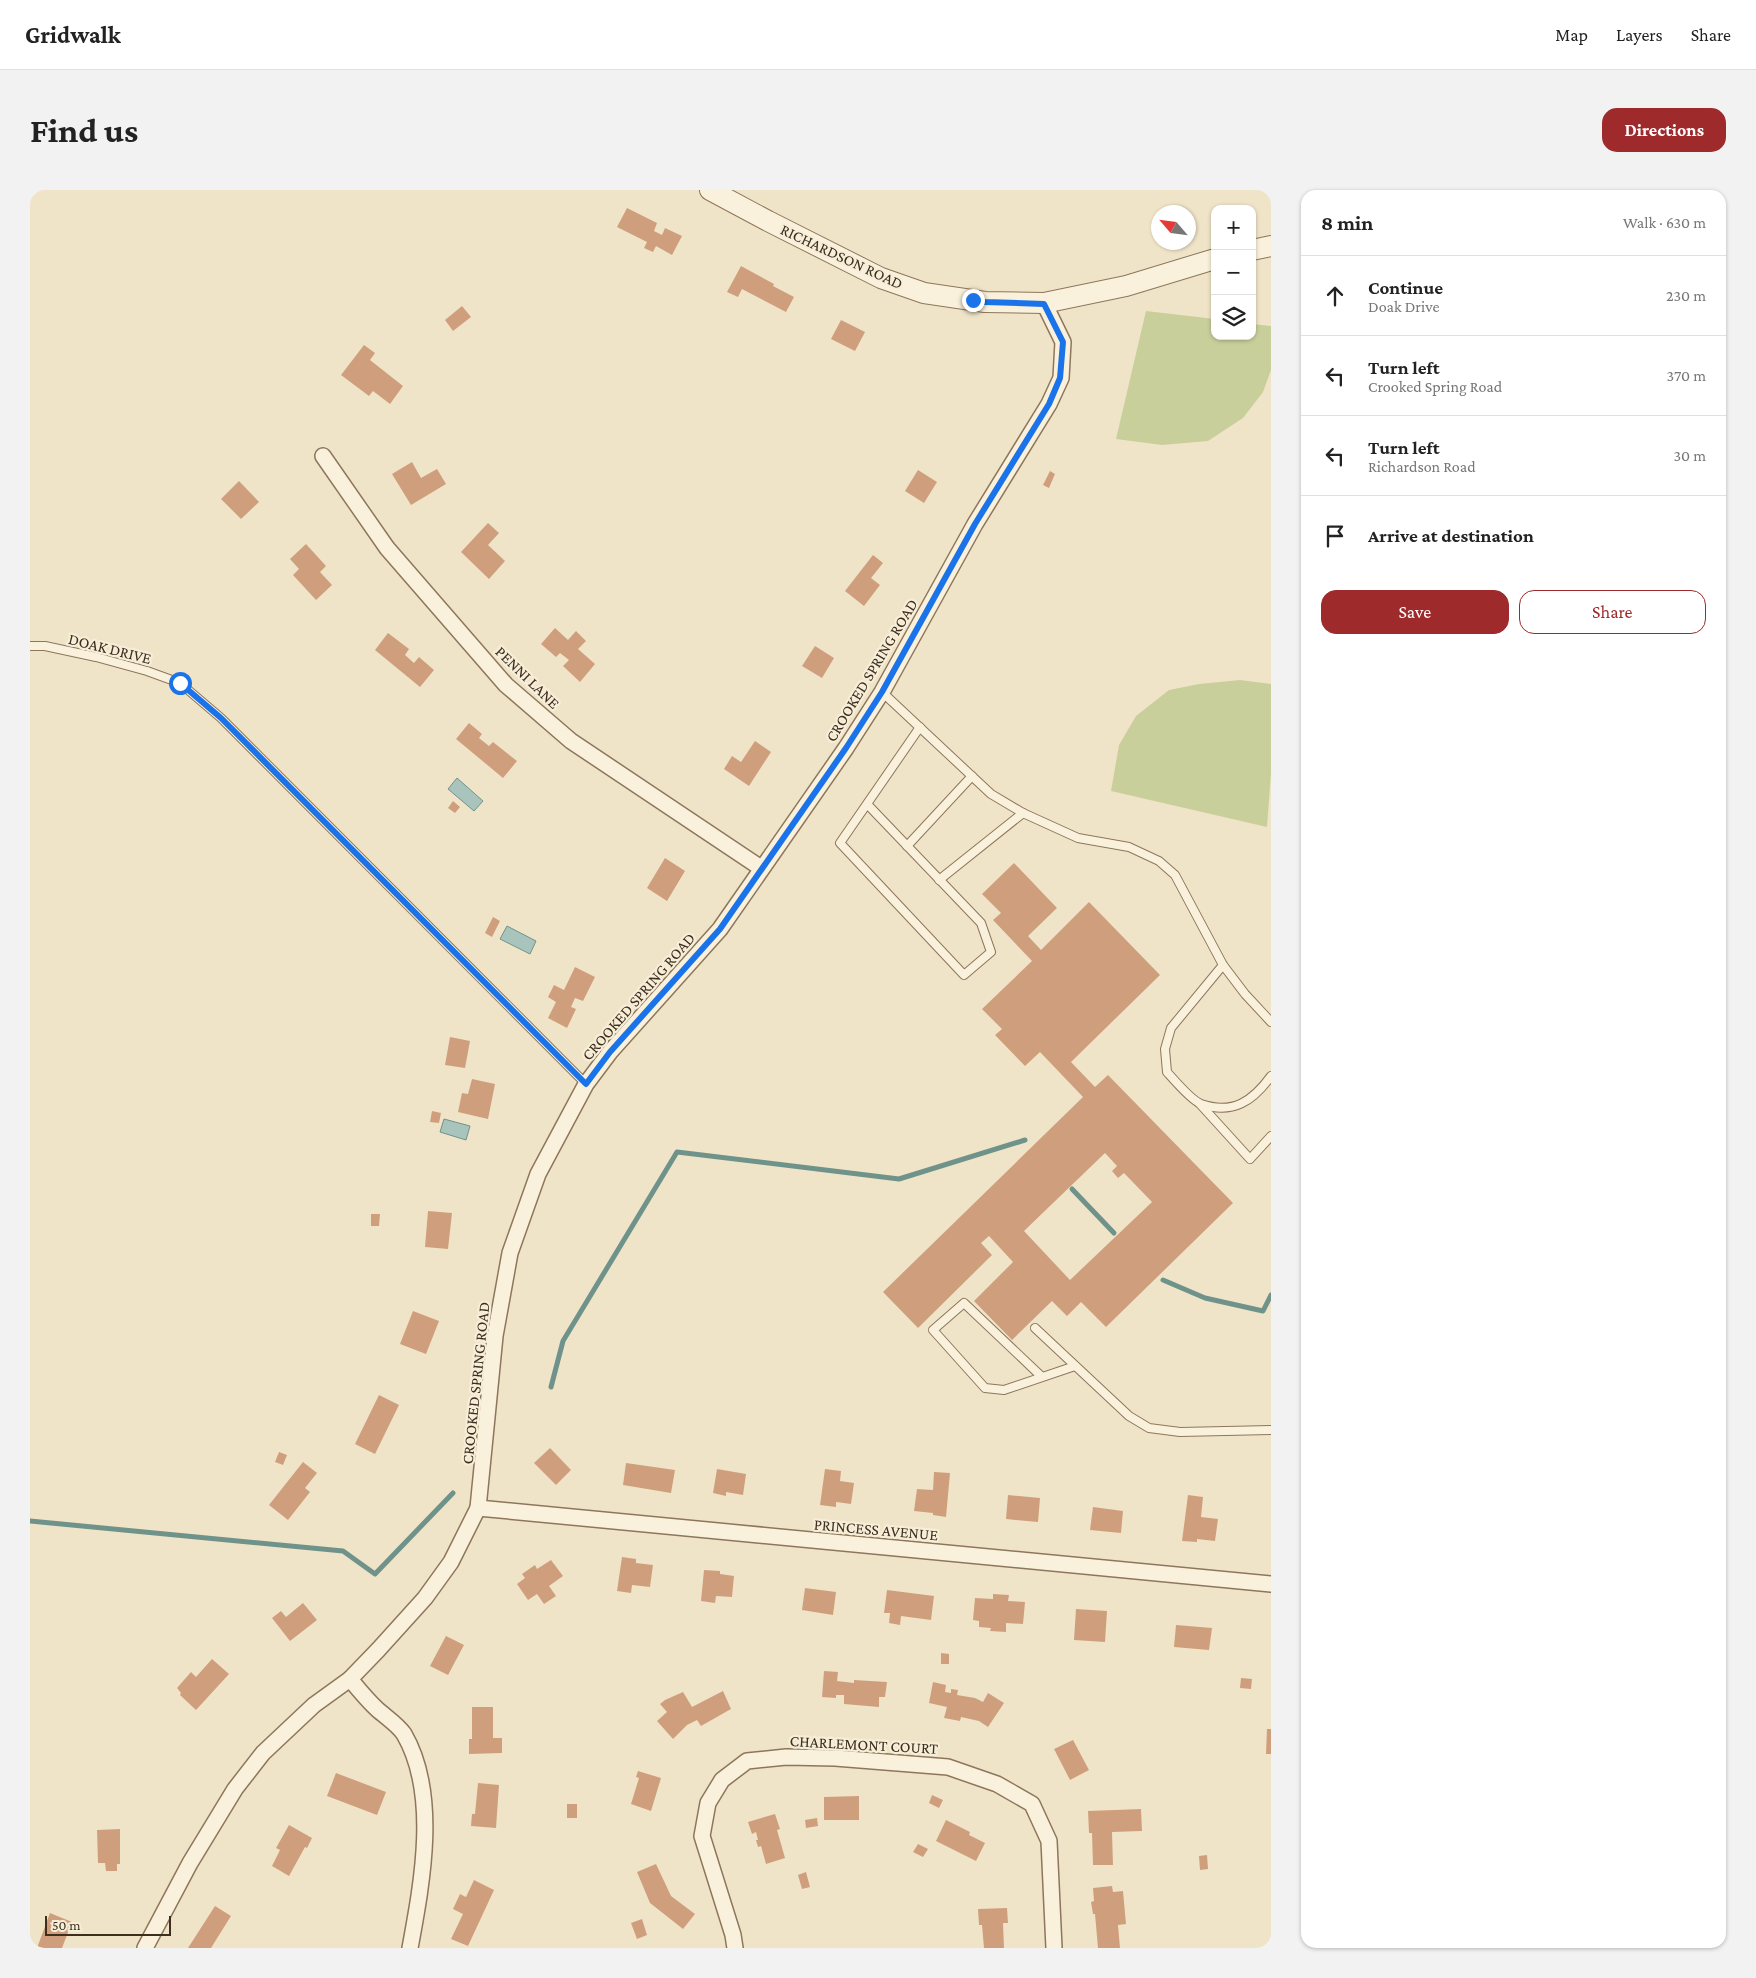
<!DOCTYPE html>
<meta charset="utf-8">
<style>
:root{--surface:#fff;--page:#f2f2f2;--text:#222;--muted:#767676;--line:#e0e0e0;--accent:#9e2a2b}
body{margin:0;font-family:"Crimson Pro",serif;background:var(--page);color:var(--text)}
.controls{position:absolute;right:15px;top:15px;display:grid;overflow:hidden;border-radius:10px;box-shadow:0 1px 4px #0004}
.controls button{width:45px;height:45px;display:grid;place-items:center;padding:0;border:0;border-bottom:1px solid var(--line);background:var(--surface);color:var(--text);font:25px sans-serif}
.compass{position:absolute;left:1121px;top:15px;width:45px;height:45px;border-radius:50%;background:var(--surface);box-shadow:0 1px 4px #0004;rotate:298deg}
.scale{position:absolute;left:15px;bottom:12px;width:126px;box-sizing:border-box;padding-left:5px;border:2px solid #3d2e20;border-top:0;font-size:14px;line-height:18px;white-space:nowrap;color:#3d2e20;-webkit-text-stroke:4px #f7eed8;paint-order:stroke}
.stop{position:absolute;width:15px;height:15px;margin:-11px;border:4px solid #1a73e8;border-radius:50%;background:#fff}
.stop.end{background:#1a73e8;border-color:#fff;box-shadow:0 1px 5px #0008}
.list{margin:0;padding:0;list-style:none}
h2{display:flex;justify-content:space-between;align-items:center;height:65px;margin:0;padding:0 20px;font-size:21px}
h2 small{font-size:16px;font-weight:400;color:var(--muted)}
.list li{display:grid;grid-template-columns:32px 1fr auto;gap:15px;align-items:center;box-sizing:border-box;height:80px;padding:0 20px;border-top:1px solid var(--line)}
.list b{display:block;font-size:19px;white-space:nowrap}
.list p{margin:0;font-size:16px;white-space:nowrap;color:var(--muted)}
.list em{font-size:16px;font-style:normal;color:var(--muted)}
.actions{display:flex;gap:10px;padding:15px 20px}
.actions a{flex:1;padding:11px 0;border:1px solid var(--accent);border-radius:15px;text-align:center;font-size:18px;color:var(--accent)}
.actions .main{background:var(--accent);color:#fff}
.icon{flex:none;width:28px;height:28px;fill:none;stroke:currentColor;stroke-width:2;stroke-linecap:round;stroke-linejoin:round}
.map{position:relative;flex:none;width:1241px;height:1758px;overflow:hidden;border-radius:15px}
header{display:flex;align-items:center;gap:30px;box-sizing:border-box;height:70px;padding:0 25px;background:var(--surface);border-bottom:1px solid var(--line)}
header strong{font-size:24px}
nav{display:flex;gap:28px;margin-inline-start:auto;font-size:18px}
.intro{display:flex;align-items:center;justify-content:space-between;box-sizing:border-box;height:120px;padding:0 30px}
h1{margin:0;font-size:35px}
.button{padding:12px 22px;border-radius:15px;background:var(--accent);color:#fff;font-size:18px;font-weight:700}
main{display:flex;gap:30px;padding:0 30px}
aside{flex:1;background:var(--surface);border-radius:15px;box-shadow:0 1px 4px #0004}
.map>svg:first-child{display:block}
.green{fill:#c9cf9b}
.water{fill:#a9c4bc;stroke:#6f938a}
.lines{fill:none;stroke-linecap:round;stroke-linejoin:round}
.stream{stroke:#6f938a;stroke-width:5}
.building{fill:#cf9f7d;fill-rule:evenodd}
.service-casing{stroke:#8d765c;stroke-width:10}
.minor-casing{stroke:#8d765c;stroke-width:18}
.tertiary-casing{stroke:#8d765c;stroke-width:22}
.service{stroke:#faf1dc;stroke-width:8}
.minor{stroke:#faf1dc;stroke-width:15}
.tertiary{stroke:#faf1dc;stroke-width:20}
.route{stroke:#1a73e8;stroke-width:6}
.labels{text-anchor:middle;stroke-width:4.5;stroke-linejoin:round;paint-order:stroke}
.street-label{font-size:16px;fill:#3d2e20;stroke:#f7eed8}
</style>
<header>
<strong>Gridwalk</strong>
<nav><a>Map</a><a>Layers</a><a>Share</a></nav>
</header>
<div class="intro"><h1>Find us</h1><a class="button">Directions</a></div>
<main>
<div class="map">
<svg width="1241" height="1758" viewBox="0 0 1241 1758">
<rect width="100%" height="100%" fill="#f0e4c8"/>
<g class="green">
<polygon points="1116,121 1185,129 1185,146 1222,146 1222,134 1241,136 1241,180 1233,202 1213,228 1178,251 1132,255 1086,249"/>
<polygon points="1210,490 1241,494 1241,583 1237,637 1081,601 1089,555 1106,526 1139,500 1169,494"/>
</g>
<g class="water">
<polygon points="427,588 453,611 444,621 418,599"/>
<polygon points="477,736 506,751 500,764 470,749"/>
<polygon points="414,929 440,936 436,950 410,942"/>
</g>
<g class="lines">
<g class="stream">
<polyline points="1042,999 1084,1043"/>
<polyline points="1133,1090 1175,1108 1233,1121 1241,1105"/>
<polyline points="521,1197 533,1151 647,962 869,989 995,950"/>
<polyline points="0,1331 313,1361 345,1384 423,1303"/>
</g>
</g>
<g class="building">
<polygon points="597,18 627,33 624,41 632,45 635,38 652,46 642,65 626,56 623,62 614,58 617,52 587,37"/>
<polygon points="711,76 744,94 743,96 764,107 756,122 712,99 708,107 697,102"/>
<polygon points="432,116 441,127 423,141 415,130"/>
<polygon points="811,130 835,142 825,161 801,149"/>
<polygon points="334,155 345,163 340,170 373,196 360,214 343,201 339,206 311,185"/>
<polygon points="382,272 391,288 407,279 416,294 381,315 362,284"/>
<polygon points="888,280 907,292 894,313 875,301"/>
<polygon points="1020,281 1025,284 1019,298 1013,295"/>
<polygon points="209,291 229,312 211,329 191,309"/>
<polygon points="458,333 469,343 458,355 475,371 459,389 431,362"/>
<polygon points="276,354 296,376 290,382 302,395 286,410 263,385 269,379 260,369"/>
<polygon points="843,365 853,373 841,388 850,395 834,416 815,401"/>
<polygon points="525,438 538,450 546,441 556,451 548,459 565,474 550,492 533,476 539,470 530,463 526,467 511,454"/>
<polygon points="358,443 379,459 375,465 384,473 389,467 404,480 390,497 345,460"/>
<polygon points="785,456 804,468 792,488 772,476"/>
<polygon points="439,533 452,544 449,548 459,556 463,552 487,571 473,588 426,549"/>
<polygon points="725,551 741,562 719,596 694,579 702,566 711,572"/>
<polygon points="423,611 430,617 425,623 418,618"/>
<polygon points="635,668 655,681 637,711 617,698"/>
<path d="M984,673L1027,718L998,746L1011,760L1059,712L1130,785L1041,872L1065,897L1078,885L1203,1013L1076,1137L1051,1112L1037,1126L1022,1111L982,1150L944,1111L983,1072L959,1046L951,1053L962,1065L888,1138L853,1102L1053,907L1010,862L995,876L965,845L972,839L952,819L1002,771L963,730L971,723L952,704ZM1075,963L1087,976L1082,981L1088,988L1094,983L1122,1012L1040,1090L994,1041Z"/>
<polygon points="463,727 470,731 462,747 455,743"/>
<polygon points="545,777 565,787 553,811 545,808 541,817 546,819 537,838 518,828 526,812 518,807 524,795 534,800"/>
<polygon points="420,847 440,851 435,878 415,875"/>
<polygon points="442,889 465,894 458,929 428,922 432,903 438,904"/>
<polygon points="402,921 411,923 409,933 400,932"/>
<polygon points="398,1021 422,1023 418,1059 395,1057"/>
<polygon points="341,1024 350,1024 349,1036 341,1036"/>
<polygon points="383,1121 409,1131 396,1164 370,1154"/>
<polygon points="349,1205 369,1215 345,1264 325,1254"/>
<polygon points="520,1258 541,1280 526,1295 504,1273"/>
<polygon points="249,1262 257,1265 253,1275 245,1272"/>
<polygon points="273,1272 287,1283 275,1298 280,1302 258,1330 239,1315"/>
<polygon points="596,1273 645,1280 641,1303 593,1295"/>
<polygon points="687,1279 716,1284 713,1305 696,1302 696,1306 683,1303"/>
<polygon points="795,1279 811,1281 810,1291 824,1293 821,1314 806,1312 806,1317 790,1315"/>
<polygon points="904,1282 920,1283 916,1327 903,1325 903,1323 884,1321 887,1299 903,1300"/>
<polygon points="978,1305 1010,1308 1008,1332 976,1329"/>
<polygon points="1158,1305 1173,1307 1171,1327 1188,1329 1185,1351 1167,1349 1167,1352 1152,1351"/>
<polygon points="1063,1317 1093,1321 1091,1343 1060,1340"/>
<polygon points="592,1367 606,1369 606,1373 623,1375 620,1397 602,1395 601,1403 587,1401"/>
<polygon points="521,1370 533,1386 519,1396 526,1406 514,1414 507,1404 498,1410 487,1394 495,1388 492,1384 505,1375 507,1379"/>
<polygon points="674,1380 690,1381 690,1384 704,1386 702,1407 686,1406 685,1413 671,1411"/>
<polygon points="775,1398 806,1402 803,1425 772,1420"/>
<polygon points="857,1400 904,1406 901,1430 871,1426 870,1435 859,1433 860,1423 854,1423"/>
<polygon points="963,1404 979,1405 978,1411 995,1412 993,1434 976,1433 976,1442 960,1441 961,1438 949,1437 949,1431 943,1430 945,1408 963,1409"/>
<polygon points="273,1413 287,1430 260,1451 242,1428 251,1421 256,1427"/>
<polygon points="1046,1419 1077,1421 1075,1452 1044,1450"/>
<polygon points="1146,1435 1182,1438 1179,1460 1144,1457"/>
<polygon points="416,1446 434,1455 418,1485 400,1476"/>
<polygon points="911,1463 919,1464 919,1474 911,1474"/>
<polygon points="182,1469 199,1484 166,1520 150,1505 151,1503 147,1498 161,1482 166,1487"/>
<polygon points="794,1481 808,1482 807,1491 824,1493 824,1490 857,1492 855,1507 849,1507 849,1517 814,1514 814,1505 806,1505 806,1508 792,1507"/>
<polygon points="1211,1488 1222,1489 1221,1499 1210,1498"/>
<polygon points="903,1492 916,1495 915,1502 921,1503 921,1499 928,1500 927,1505 945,1508 953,1512 958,1503 974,1513 958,1537 949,1531 931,1527 930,1531 914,1528 917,1517 899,1513"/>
<polygon points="693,1501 701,1519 671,1536 667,1530 657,1535 643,1549 627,1531 637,1522 630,1514 635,1510 653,1502 662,1517"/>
<polygon points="442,1517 463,1517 463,1548 472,1548 472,1563 439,1564 439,1549 442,1549"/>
<polygon points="1237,1539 1241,1539 1241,1564 1236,1564"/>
<polygon points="1043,1550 1059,1580 1040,1590 1024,1559"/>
<polygon points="608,1581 631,1588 621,1621 601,1614 609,1588 606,1587"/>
<polygon points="306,1583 356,1602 347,1625 297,1606"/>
<polygon points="448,1593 469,1595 466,1638 441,1636 442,1624 445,1624"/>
<polygon points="902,1605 913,1610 909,1618 899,1613"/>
<polygon points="829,1606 829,1630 794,1630 794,1607"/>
<rect x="537" y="1614" width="10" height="14"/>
<polygon points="1111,1619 1112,1641 1082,1642 1083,1675 1063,1675 1062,1643 1059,1643 1058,1621"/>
<polygon points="745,1624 750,1639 747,1640 755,1668 736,1674 731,1656 728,1657 726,1650 728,1650 726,1642 722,1644 718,1632"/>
<polygon points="787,1628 788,1636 776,1638 775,1630"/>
<polygon points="916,1630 940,1642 939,1645 955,1653 946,1671 906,1651"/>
<polygon points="259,1635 282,1648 277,1658 275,1657 259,1686 242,1676 250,1660 246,1658"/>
<polygon points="90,1639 90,1674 87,1674 87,1681 76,1681 75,1673 68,1673 67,1640"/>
<polygon points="888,1654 898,1659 893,1667 883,1662"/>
<polygon points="1177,1665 1178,1679 1170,1680 1169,1666"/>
<polygon points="626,1674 641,1706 665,1724 653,1739 620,1713 607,1682"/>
<polygon points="776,1682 780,1697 772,1699 768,1685"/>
<polygon points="444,1690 464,1700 438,1756 421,1749 433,1724 423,1719 430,1704 436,1707"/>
<polygon points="1082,1696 1083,1702 1093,1701 1096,1734 1088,1735 1090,1758 1068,1758 1065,1724 1063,1724 1061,1712 1064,1711 1063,1698"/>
<polygon points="185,1716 201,1726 181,1758 158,1758"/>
<polygon points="977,1718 978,1733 973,1733 974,1758 954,1758 952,1735 949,1735 948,1719"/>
<polygon points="20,1723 42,1732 32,1758 7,1758"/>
<polygon points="612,1729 617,1745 607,1749 601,1733"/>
</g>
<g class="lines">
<defs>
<g id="service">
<polyline points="0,456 15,456 66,467 117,481 150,493 191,528 556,894"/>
<polyline points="852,502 961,604 993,623 1048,648 1099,657 1129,671 1145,685 1193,775 1215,804 1241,832"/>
<polyline points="837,614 951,733 961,762 934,785 810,653 890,537"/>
<polyline points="877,656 942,586"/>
<polyline points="909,690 993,623"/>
<path d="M1193,775L1141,838L1135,859L1137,882C1145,891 1161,910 1171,914C1203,925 1223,911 1241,886"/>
<polyline points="1170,914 1220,969 1241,946"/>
<polyline points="1005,1138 1099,1226 1119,1238 1150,1242 1241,1240"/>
<polyline points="1012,1187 934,1113 903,1140 955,1198 974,1200 1045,1176"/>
</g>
<g id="minor">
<polyline points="293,266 357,358 476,495 541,551 731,678"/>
<polyline points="448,1318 1241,1394"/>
<path d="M320,1489C329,1500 338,1511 348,1520C356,1527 368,1535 374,1544C409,1604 392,1693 380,1758"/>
<polyline points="115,1758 160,1673 205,1599 233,1563 284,1515 320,1489 348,1460 395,1408 421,1372 448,1318 465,1146 480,1063 508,984 556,894 580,862 690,739 816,558 852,502 945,334 1019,214 1031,188 1033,152 1014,113"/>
<polyline points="705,1758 703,1745 672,1646 678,1613 692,1590 717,1571 756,1567 805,1568 918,1577 967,1594 1002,1614 1019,1651 1024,1758"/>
</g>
<g id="tertiary">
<polyline points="680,0 738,31 851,88 894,103 955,112 1014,113 1096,96 1185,69"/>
<polyline points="1222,60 1241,56"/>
</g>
</defs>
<use href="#service" class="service-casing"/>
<use href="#minor" class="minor-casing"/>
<use href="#tertiary" class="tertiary-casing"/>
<use href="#service" class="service"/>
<use href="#minor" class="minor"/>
<use href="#tertiary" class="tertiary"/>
</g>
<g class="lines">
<polyline class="route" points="150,493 191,528 556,894 580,862 690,739 816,558 852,502 945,334 1019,214 1030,188 1033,152 1014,114 955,112 943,110"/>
</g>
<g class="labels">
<g class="street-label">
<text transform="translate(812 66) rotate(25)" y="6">RICHARDSON ROAD</text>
<text transform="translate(80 458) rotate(14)" y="6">DOAK DRIVE</text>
<text transform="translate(841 480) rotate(-59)" y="6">CROOKED SPRING ROAD</text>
<text transform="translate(498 487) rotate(44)" y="6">PENNI LANE</text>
<text transform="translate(608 806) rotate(-49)" y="6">CROOKED SPRING ROAD</text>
<text transform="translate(445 1193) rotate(-84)" y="6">CROOKED SPRING ROAD</text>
<text transform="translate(846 1339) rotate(5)" y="6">PRINCESS AVENUE</text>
<text transform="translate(834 1554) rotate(3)" y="6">CHARLEMONT COURT</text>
</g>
</g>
</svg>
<div class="controls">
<button>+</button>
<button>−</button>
<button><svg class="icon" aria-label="layers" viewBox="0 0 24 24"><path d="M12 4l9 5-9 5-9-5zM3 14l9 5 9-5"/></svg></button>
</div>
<svg class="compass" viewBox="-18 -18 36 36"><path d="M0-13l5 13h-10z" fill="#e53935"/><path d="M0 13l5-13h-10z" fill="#767676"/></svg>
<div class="scale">50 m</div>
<div class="stop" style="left:150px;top:493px"></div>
<div class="stop end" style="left:943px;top:110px"></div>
</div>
<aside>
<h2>8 min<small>Walk · 630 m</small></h2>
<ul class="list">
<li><svg class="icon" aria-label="ahead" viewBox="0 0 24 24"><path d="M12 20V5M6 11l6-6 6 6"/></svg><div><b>Continue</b><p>Doak Drive</p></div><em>230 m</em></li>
<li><svg class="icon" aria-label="left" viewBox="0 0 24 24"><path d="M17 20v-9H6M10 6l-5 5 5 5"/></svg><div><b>Turn left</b><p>Crooked Spring Road</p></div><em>370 m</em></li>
<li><svg class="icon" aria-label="left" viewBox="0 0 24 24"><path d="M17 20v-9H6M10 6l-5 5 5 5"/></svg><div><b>Turn left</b><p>Richardson Road</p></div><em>30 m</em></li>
<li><svg class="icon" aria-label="arrive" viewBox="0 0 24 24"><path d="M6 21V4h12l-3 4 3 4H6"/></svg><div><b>Arrive at destination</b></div></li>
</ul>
<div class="actions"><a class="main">Save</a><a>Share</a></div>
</aside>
</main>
